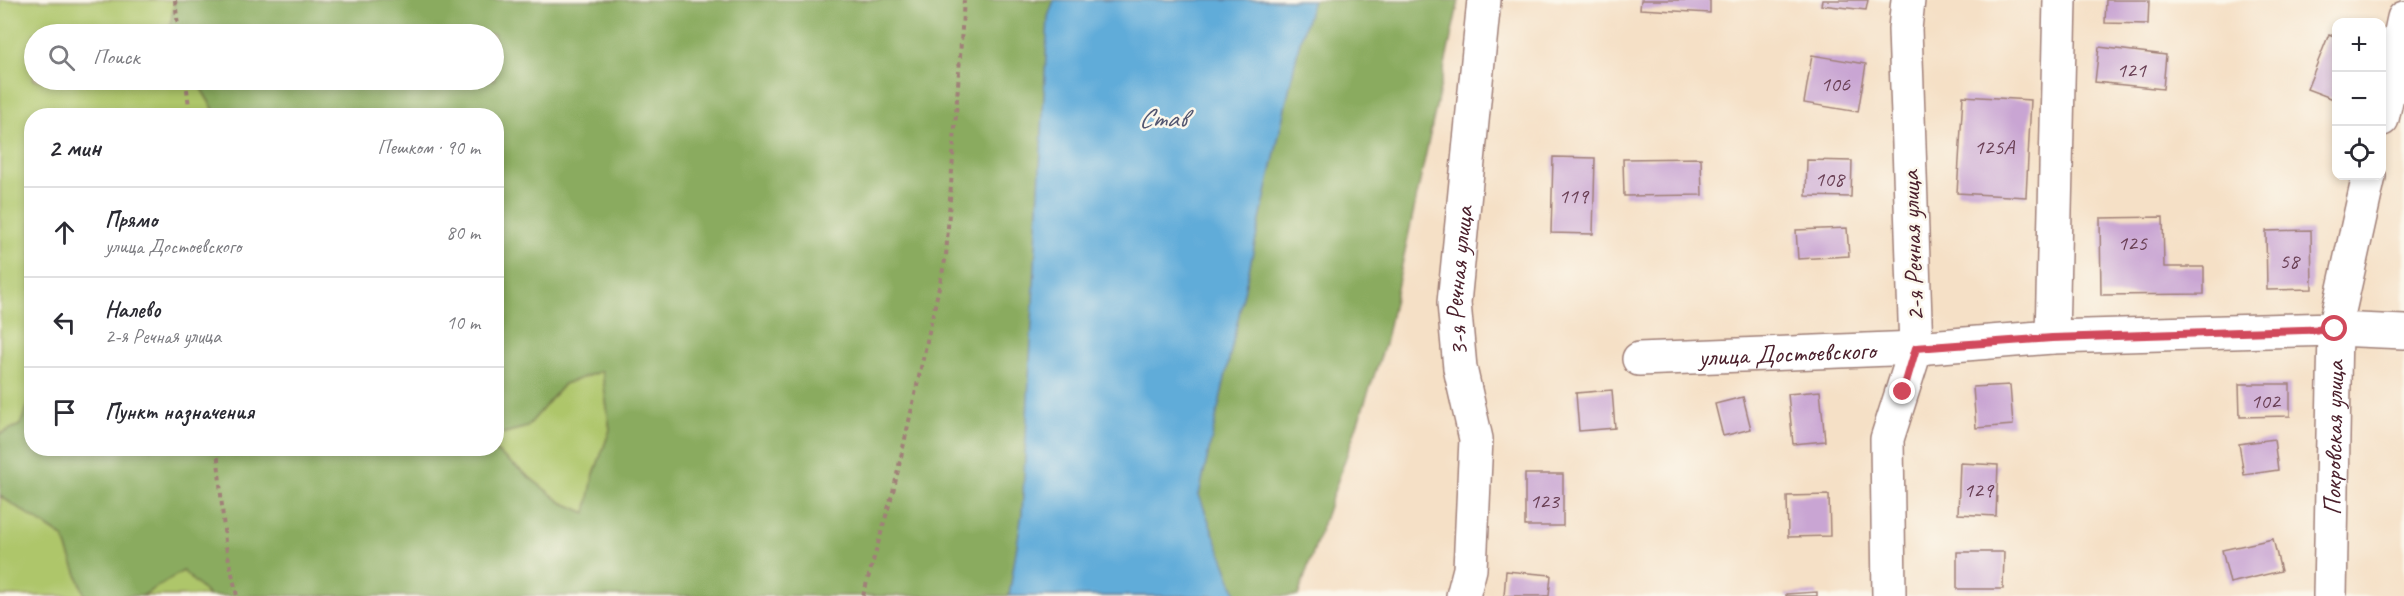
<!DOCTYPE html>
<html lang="ru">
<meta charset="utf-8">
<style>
:root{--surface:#fff;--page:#f2f2f3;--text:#2b2b33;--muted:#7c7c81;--line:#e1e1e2}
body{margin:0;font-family:Caveat,sans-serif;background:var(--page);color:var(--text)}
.controls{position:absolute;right:18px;top:18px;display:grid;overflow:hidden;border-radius:12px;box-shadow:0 3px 9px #0003}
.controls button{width:54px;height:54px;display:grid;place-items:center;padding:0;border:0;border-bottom:2px solid var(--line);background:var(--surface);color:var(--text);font:30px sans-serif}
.stop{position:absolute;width:18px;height:18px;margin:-14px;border:4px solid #d1495b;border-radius:50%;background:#fff}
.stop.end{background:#d1495b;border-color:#fff;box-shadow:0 2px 6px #0008}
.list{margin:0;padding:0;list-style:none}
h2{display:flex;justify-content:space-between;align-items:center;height:78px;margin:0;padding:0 24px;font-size:26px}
h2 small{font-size:20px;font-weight:400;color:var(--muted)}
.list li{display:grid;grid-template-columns:39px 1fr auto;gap:18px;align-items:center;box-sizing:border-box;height:90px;padding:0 24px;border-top:2px solid var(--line)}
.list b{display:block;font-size:22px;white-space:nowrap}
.list p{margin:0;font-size:20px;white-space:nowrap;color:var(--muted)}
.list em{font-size:20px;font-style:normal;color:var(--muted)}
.icon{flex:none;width:33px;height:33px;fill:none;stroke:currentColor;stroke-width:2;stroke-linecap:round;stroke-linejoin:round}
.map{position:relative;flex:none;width:2404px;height:596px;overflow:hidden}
.search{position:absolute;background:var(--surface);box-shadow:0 3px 9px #0003;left:24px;top:24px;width:480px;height:66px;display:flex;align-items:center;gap:15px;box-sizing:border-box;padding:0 21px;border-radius:33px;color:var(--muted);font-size:22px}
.panel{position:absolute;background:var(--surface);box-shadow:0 3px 9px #0003;left:24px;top:108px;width:480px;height:348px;border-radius:24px}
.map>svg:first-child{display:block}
.green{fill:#aec66b;stroke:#7c724b;stroke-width:1.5}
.forest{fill:#8aab5f;stroke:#6a6545;stroke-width:1.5}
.water{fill:#60acd9;stroke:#556682;stroke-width:1.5}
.building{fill:#c9a5d3}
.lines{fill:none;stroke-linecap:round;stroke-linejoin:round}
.minor-casing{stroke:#a08078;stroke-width:36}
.path{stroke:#a08078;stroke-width:4;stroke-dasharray:4.5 4.5;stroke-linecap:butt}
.minor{stroke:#fff;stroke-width:33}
.route{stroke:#d1495b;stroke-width:8}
.labels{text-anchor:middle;stroke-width:5;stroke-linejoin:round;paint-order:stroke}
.number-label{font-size:22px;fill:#6a4055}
.street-label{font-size:26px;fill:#4a1f2b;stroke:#fbf7ec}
.water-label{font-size:27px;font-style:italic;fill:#535771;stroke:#fbf7ec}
</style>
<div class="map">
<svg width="2404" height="596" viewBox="0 0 2404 596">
<rect width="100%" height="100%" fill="#fbf7ec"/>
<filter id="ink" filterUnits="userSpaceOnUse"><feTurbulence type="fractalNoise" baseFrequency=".0167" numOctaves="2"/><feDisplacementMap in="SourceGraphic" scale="12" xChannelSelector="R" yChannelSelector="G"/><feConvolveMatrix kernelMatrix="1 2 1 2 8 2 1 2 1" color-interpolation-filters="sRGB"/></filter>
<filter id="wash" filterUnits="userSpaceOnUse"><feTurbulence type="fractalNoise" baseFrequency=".008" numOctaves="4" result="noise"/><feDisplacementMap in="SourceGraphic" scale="24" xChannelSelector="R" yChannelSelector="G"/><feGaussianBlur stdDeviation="1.35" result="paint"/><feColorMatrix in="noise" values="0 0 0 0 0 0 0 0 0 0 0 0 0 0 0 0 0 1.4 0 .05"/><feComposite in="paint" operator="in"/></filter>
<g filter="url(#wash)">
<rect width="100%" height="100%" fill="#f5e0c6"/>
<g class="green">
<polygon points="0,0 175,0 169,31 171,34 34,34 34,80 196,80 214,110 213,116 32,116 31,399 20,425 0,434"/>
<polygon points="602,371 610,430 593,477 587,513 561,502 494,449 496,448 497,435 527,427 564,384"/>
<polygon points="0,496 63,537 85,596 0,596"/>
<polygon points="183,570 209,596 142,596"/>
</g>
<polygon class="forest" points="175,0 1459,0 1385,344 1298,596 209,596 183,571 142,596 85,596 63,537 0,496 0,434 20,425 31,399 32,448 493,449 561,502 586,513 593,477 610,430 602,371 564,384 527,427 497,435 496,116 213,115 214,110 196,80 494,80 494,34 171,34 169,32"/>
<polygon class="water" points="1054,0 1313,0 1299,45 1199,495 1237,596 1009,596 1022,513 1048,17"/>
<g id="blocks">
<g class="building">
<polygon points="1641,0 1710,0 1710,13 1640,9"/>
<polygon points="1822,0 1868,0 1866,10 1821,5"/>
<polygon points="2106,0 2149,0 2148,24 2105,23"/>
<polygon points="2329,34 2336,37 2336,100 2307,89"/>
<polygon points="2099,47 2166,55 2163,89 2095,82"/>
<polygon points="1812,55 1866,64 1858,112 1804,103"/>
<polygon points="1963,96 2031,100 2026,197 1957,193"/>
<polygon points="1553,157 1595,158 1593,234 1551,233"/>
<polygon points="1701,158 1702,195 1624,196 1623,159"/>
<polygon points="1807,160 1852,161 1851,197 1806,196"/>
<polygon points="2163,217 2164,267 2204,267 2204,294 2101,295 2100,218"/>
<polygon points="1847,228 1849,256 1798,259 1796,230"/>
<polygon points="2311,230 2312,289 2267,290 2266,231"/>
<polygon points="2239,384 2290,384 2290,416 2240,417"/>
<polygon points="2010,385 2013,425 1976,428 1973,387"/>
<polygon points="1612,390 1615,428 1579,431 1576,393"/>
<polygon points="1820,391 1825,441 1793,444 1788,394"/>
<polygon points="1743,397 1751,429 1723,436 1715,404"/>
<polygon points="2274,439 2278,470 2244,475 2239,444"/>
<polygon points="1960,463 1998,465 1996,516 1958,514"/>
<rect x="1525" y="474" width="38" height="52"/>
<polygon points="1829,495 1830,536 1788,537 1787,496"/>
<polygon points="2273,539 2281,571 2230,583 2222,550"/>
<polygon points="1957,552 2004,552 2003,589 1957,589"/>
<polygon points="1506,571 1551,575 1549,596 1504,596"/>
<polygon points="1817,592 1817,596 1786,596 1786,594"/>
</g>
</g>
</g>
<g filter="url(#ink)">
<use href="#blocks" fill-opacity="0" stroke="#a08078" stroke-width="1.5"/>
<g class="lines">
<defs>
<g id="minor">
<polyline points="2382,119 2404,18"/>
<polyline points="2052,337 2060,0"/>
<path id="s1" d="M1639,359L1916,348L2052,337L2335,329L2404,332"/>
<path id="s2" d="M1463,596L1470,569L1476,439L1460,368L1454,303L1484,0"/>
<polyline points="1889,596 1887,439 1916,348 1905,29 1908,0"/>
<path id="s3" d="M2330,596L2335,329L2369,176"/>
</g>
</defs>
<use href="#minor" class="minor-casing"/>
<g class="path">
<polyline points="175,0 179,34"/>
<polyline points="186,80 190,116"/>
<polyline points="217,448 225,542 237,596"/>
<polyline points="863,596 894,488 946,256 964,0"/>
</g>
<use href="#minor" class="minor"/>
</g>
</g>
<g class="lines" filter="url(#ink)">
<polyline class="route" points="1903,392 1916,348 2052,338 2335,329"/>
</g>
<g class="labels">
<g class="number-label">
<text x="2131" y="77">121</text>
<text x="1835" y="91">106</text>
<text x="1994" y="154">125А</text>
<text x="1829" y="186">108</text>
<text x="1573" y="203">119</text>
<text x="2132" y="250">125</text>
<text x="2289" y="268">58</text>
<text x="2265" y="408">102</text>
<text x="1978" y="497">129</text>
<text x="1544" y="508">123</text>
</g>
<g class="street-label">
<text transform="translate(1912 246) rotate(-92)" y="9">2-я Речная улица</text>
<text dy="9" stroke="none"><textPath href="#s2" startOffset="318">3-я Речная улица</textPath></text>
<text dy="9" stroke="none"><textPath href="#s1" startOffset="148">улица Достоевского</textPath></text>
<text dy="9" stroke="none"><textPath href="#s3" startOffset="158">Покровская улица</textPath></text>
</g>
<g class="water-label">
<text x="1162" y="127">Став</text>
</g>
</g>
</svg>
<div class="controls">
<button>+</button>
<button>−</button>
<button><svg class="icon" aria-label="locate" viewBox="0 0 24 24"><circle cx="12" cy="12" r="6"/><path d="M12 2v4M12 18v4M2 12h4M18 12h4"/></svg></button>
</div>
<div class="stop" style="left:2335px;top:329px"></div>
<div class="stop end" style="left:1903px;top:392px"></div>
<div class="search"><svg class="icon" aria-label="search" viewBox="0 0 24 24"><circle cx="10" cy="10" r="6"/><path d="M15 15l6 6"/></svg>Поиск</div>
<section class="panel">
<h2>2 мин<small>Пешком · 90 m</small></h2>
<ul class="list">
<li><svg class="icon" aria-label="ahead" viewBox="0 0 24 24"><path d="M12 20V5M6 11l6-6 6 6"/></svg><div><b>Прямо</b><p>улица Достоевского</p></div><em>80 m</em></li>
<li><svg class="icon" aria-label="left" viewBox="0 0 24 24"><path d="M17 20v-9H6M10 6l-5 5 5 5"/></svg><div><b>Налево</b><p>2-я Речная улица</p></div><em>10 m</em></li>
<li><svg class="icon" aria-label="arrive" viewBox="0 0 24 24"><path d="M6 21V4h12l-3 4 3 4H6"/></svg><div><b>Пункт назначения</b></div></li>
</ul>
</section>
</div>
